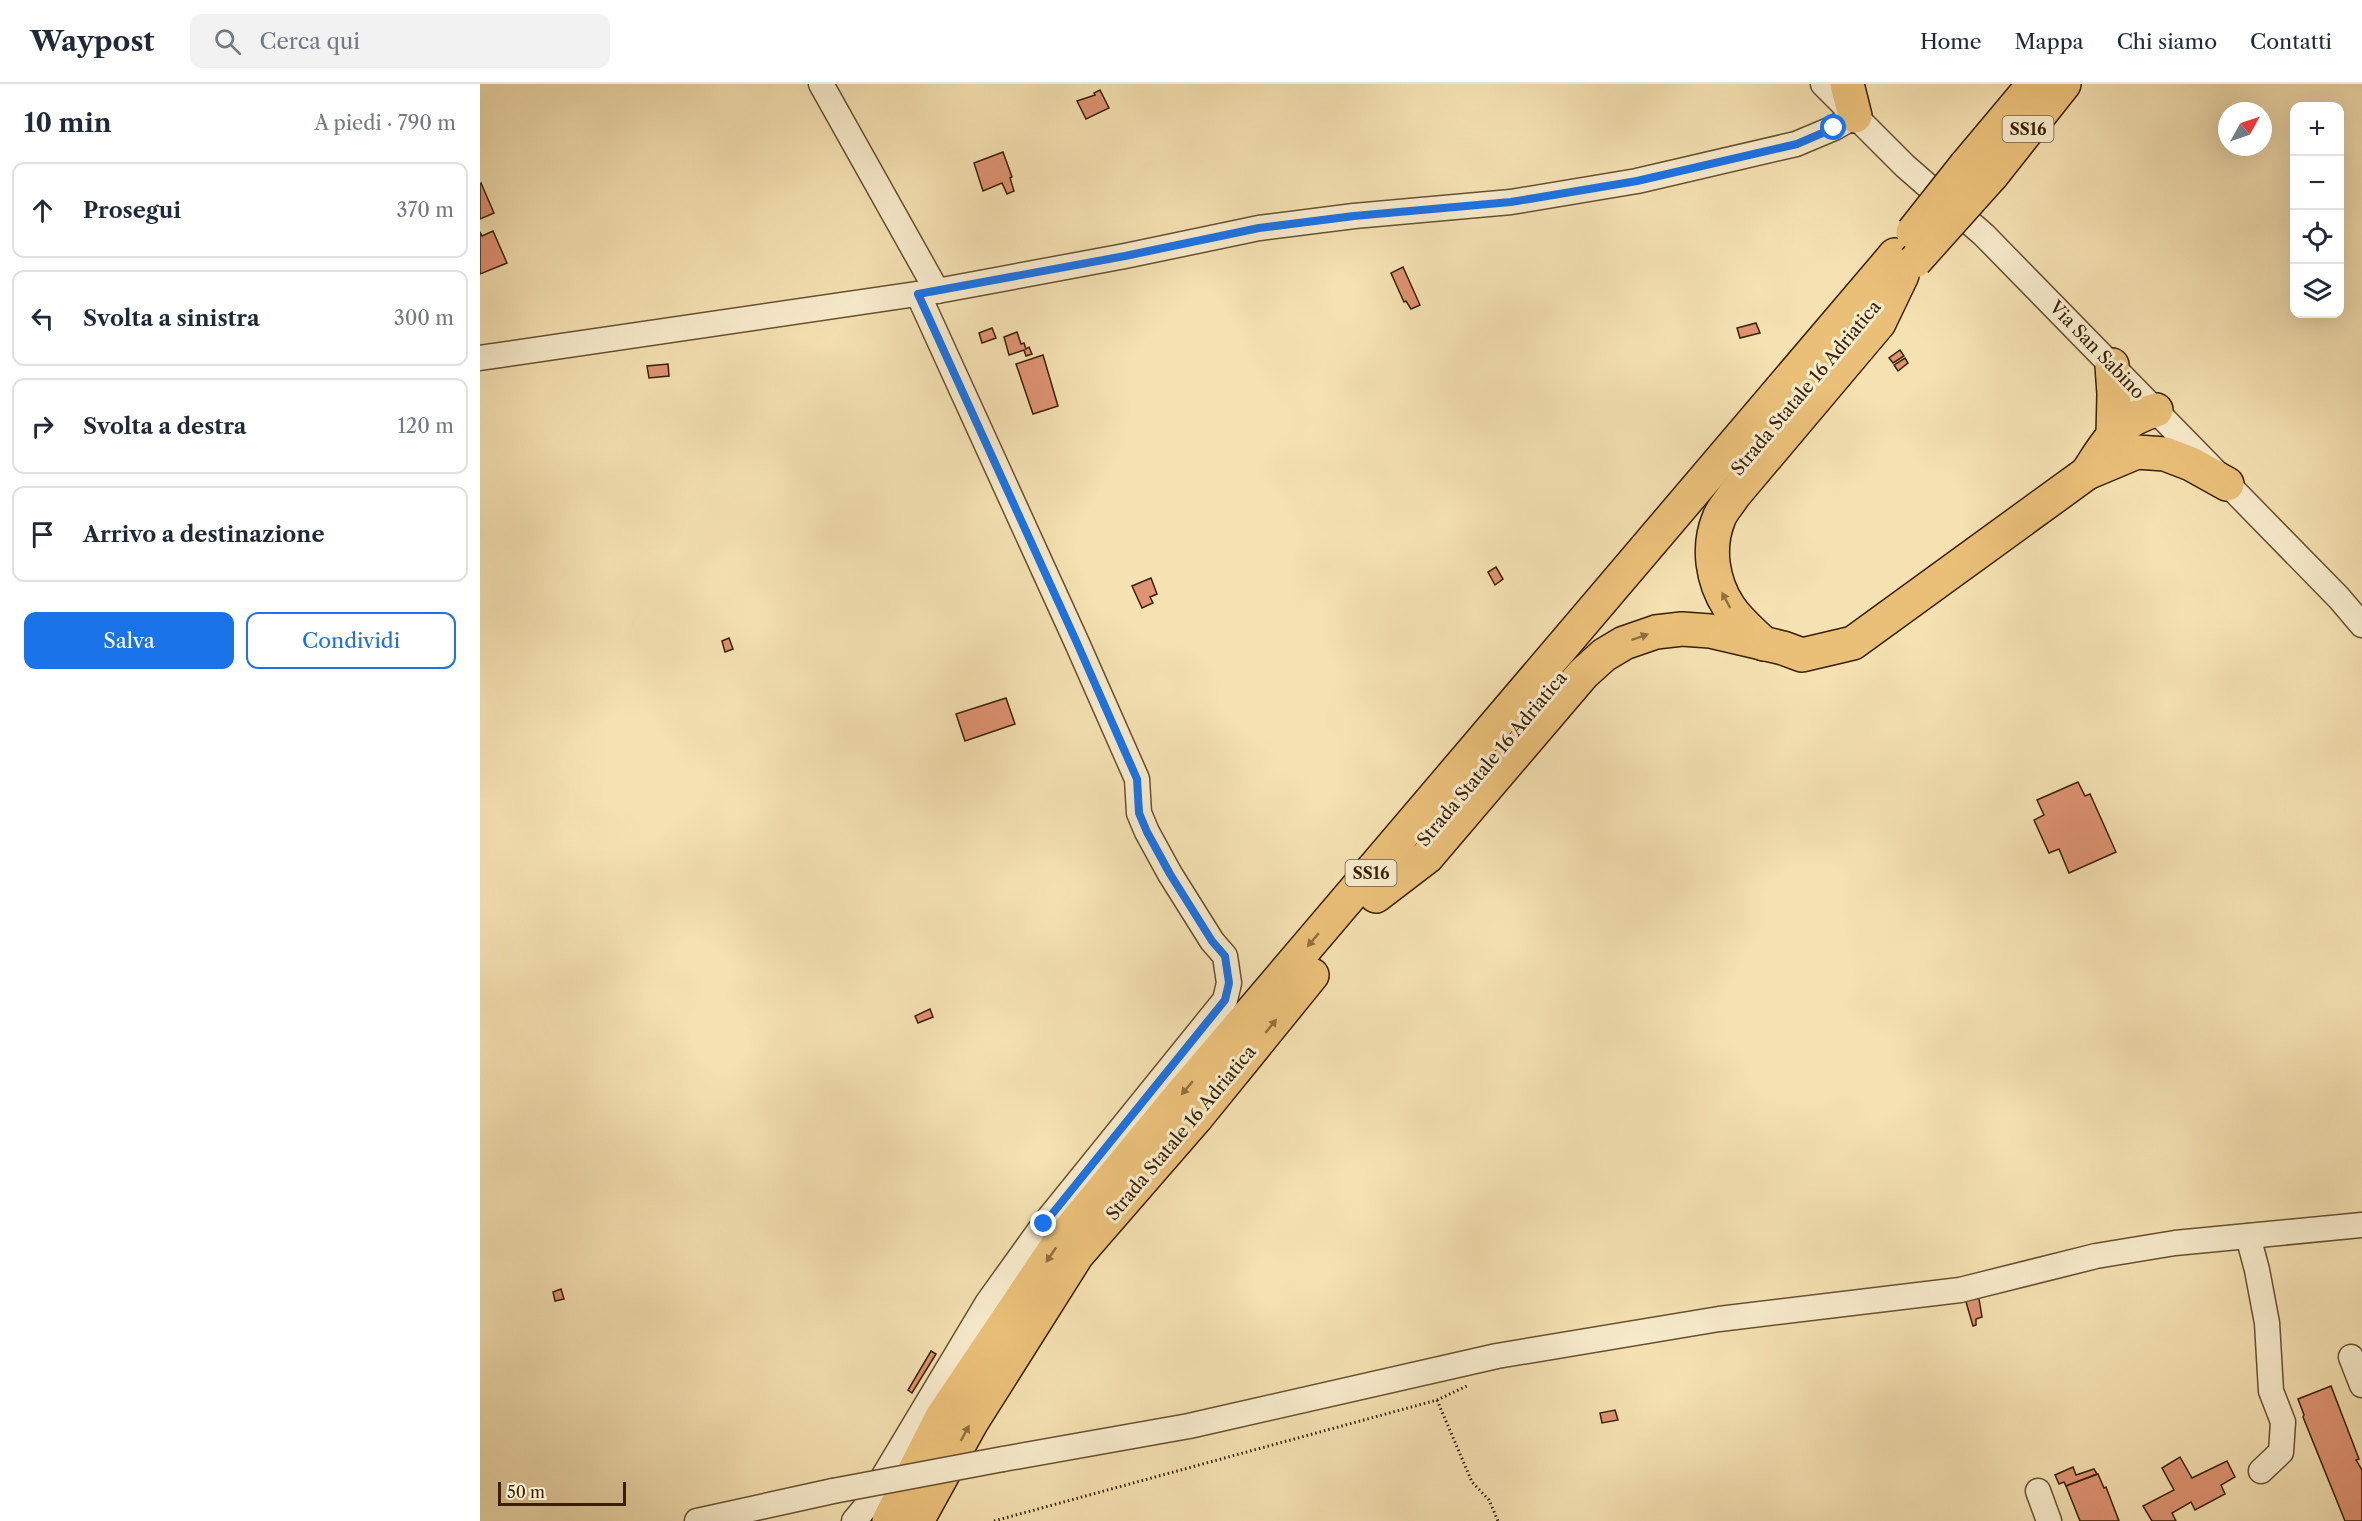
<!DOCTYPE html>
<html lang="it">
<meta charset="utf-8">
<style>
:root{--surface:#fff;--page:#f2f2f3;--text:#1f2937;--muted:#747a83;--line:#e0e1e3;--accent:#1a73e8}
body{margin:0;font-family:"Libre Caslon Text",serif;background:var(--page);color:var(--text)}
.controls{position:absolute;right:18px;top:18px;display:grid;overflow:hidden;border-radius:12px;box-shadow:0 6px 24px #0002}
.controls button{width:54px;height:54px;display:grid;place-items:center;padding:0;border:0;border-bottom:2px solid var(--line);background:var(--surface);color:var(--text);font:30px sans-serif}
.compass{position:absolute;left:1738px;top:18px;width:54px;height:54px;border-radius:50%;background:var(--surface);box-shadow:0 6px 24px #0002;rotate:50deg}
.scale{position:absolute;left:18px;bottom:15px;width:128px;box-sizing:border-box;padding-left:6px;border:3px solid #392004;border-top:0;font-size:16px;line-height:21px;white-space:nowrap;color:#392004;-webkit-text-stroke:4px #f8eccd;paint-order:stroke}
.stop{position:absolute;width:18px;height:18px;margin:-14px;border:4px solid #1a73e8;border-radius:50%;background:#fff}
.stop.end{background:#1a73e8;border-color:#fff;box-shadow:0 2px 6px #0008}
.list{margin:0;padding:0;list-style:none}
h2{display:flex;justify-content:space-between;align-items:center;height:78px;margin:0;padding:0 24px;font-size:26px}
h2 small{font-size:20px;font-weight:400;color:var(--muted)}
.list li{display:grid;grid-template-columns:39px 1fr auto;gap:18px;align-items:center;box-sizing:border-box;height:96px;margin:0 12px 12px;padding:0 12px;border:2px solid var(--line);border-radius:12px}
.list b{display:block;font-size:22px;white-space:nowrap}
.list em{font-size:20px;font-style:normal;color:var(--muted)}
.actions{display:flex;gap:12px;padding:18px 24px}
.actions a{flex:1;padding:14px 0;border:2px solid var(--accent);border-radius:12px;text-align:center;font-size:21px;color:var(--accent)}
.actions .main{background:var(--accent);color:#fff}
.icon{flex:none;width:33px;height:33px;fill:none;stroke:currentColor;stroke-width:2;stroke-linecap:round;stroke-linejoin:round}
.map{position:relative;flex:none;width:1882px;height:1437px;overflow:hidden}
header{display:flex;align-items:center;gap:36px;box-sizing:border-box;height:84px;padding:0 30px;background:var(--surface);border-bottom:2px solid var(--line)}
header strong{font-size:28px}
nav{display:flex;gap:33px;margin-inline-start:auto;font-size:21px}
.search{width:420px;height:54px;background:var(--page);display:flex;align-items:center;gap:15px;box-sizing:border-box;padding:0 21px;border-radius:12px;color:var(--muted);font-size:22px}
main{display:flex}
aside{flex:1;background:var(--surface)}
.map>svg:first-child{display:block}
.building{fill:#df9373;stroke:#392004;stroke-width:1.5}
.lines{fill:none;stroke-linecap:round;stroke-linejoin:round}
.minor-casing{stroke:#685030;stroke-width:27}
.highway-casing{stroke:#392004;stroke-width:36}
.path{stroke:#392004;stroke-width:3;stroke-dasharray:1.5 3;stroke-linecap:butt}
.minor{stroke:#f8eccd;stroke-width:24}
.highway{stroke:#eac079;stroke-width:33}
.minor-bridge-casing{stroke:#685030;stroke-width:27;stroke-linecap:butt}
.highway-bridge-casing{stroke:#392004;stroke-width:36;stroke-linecap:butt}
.minor-bridge{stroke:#f8eccd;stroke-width:24}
.highway-bridge{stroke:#eac079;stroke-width:33}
.oneway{fill:#92703e}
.route{stroke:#1a73e8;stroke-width:8}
.labels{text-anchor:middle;stroke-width:6;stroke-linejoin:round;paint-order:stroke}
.shield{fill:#f8eccd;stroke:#725d40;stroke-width:1.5}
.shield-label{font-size:16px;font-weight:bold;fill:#392004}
.street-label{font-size:18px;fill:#392004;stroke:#f8eccd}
</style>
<header>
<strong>Waypost</strong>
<div class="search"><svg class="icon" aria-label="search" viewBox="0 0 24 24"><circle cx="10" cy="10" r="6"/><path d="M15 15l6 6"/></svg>Cerca qui</div>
<nav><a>Home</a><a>Mappa</a><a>Chi siamo</a><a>Contatti</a></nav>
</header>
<main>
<aside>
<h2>10 min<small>A piedi · 790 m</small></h2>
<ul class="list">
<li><svg class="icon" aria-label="ahead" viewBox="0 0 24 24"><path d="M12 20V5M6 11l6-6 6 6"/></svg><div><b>Prosegui</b></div><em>370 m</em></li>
<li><svg class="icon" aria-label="left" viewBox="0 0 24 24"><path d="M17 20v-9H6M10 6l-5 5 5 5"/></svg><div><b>Svolta a sinistra</b></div><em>300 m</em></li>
<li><svg class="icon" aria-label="right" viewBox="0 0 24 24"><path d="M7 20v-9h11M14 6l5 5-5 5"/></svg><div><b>Svolta a destra</b></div><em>120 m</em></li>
<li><svg class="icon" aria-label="arrive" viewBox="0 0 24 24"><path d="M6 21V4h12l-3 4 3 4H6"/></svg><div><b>Arrivo a destinazione</b></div></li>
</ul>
<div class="actions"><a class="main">Salva</a><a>Condividi</a></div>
</aside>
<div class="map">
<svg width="1882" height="1437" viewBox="0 0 1882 1437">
<rect width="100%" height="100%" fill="#f5e1b2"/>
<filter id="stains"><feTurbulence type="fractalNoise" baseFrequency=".00333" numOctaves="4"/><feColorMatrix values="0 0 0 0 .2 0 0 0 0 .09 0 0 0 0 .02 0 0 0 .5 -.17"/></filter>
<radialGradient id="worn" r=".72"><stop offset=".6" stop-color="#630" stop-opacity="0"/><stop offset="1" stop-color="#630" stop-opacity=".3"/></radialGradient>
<g class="building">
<polygon points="620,6 629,24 606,35 597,17 615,11 614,9"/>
<polygon points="523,68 532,93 530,94 534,107 527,110 522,99 503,107 494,79"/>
<polygon points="1,99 14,129 0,135 0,100"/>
<polygon points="13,147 27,179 0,190 0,148 2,152"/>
<polygon points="923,183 940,221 931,225 926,217 924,218 911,189"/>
<polygon points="1276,239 1280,249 1260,254 1257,244"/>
<polygon points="512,244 516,254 502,259 499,249"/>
<polygon points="537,248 541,260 544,259 546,265 549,263 552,270 546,272 544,266 529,271 524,253"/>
<polygon points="1420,266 1424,272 1413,279 1409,274"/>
<polygon points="563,271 578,322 553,330 536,280"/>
<polygon points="1425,274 1428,279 1418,287 1414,281"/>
<polygon points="188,280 189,292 169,294 167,282"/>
<polygon points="1016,483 1023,495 1015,501 1008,488"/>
<polygon points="671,494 677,510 670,513 673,519 662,524 652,502"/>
<polygon points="249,554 253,565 245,568 242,557"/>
<polygon points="526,614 535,640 485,657 476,630"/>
<polygon points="1598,698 1605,712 1610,710 1636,768 1589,789 1579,765 1569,769 1554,736 1564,731 1557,716"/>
<polygon points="450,925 453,933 438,939 435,932"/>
<polygon points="81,1205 84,1215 75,1217 73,1208"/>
<polygon points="1498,1209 1502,1233 1496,1235 1496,1241 1493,1242 1484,1211"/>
<polygon points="451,1267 456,1270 432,1309 428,1306"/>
<polygon points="1851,1302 1879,1375 1876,1376 1882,1386 1882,1437 1865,1437 1823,1333 1824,1331 1818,1315"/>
<polygon points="1135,1326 1138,1336 1122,1339 1120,1329"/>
<polygon points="1700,1373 1712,1394 1747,1377 1755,1393 1741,1401 1745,1410 1715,1426 1711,1418 1692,1429 1696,1437 1672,1437 1663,1422 1694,1406 1682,1384"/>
<polygon points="1593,1383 1596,1391 1614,1385 1617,1390 1586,1402 1584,1398 1579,1400 1575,1391"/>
<polygon points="1618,1390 1624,1404 1626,1403 1639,1437 1600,1437 1586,1402"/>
</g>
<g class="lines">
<defs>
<g id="minor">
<polyline points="341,0 457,207"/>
<polyline points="1343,0 1425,82 1504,151 1859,514 1882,541"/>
<polyline points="0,274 457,207 645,172 779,144 874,132 1031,118 1157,97 1316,60 1354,44 1375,32"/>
<polyline points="1768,1152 1777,1186 1787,1239 1791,1307 1803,1338 1801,1368 1781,1387"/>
<polyline points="1871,1273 1882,1301"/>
<polyline points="523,1375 709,1342 1017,1272 1239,1235 1480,1206 1616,1172 1695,1159 1882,1141"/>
<polyline points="1558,1407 1569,1437"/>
<polyline points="217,1437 353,1407"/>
<polyline points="374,1437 384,1425 508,1218 564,1140 745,916 749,899 745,872 732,857 690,790 667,748 659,729 657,695 597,559 438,210"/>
</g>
<g id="highway">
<polyline points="1367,0 1375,32"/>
<polyline points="1486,81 1554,0"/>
<polyline points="1512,91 1584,0"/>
<polyline points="1632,281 1634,310 1633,351"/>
<path d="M1607,389C1628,357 1637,337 1676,326"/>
<path d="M1284,560C1272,548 1258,537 1249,523C1232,497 1227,463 1239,434C1242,426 1249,419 1254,411L1399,239L1422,191"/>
<polyline points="896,812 947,773 1103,590 1124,571 1144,559 1176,548 1202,545 1230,547 1303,564 1322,571 1373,559 1607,389 1657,368 1685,370 1711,380 1747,400"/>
<polyline points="409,1437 462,1333 579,1159 701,1011 1415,171"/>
<polyline points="437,1437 491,1339 597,1171 716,1034 832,891"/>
</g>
</defs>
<use href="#minor" class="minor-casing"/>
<use href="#highway" class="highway-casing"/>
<g class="path">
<polyline points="957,1316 992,1398 1009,1416 1018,1437"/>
<polyline points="514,1437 957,1316 989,1301"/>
</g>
<use href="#minor" class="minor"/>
<use href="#highway" class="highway"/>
<defs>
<polyline id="minor-bridge" points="353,1407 523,1375"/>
<g id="highway-bridge">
<polyline points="1433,148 1486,81"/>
<polyline points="1435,177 1512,91"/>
</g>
</defs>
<use href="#minor-bridge" class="minor-bridge-casing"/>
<use href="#highway-bridge" class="highway-bridge-casing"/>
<use href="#minor-bridge" class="minor-bridge"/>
<use href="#highway-bridge" class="highway-bridge"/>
</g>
<defs><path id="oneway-solid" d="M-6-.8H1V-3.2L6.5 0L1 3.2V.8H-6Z" transform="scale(1.5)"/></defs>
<g class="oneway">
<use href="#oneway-solid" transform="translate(1246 516) rotate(-118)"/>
<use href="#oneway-solid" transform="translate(1160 553) rotate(-19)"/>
<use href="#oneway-solid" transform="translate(833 856) rotate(130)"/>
<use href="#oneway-solid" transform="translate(791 942) rotate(-51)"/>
<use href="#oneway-solid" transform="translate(707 1004) rotate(130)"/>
<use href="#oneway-solid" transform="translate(571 1171) rotate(124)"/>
<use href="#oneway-solid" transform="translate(485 1349) rotate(-62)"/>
</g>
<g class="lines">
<polyline class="route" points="564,1140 745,916 749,899 745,872 732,857 690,790 667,748 659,729 657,695 597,559 438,210 645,172 779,144 874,132 1031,118 1157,97 1317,60 1354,44"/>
</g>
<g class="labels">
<g class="shield">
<rect x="1522.5" y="32" width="51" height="26" rx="4.5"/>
<rect x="865.5" y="776" width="51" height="26" rx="4.5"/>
</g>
<g class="shield-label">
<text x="1548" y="51">SS16</text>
<text x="891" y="795">SS16</text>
</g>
<g class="street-label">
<text transform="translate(1617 266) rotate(46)" y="6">Via San Sabino</text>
<text transform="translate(1326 304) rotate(-50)" y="6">Strada Statale 16 Adriatica</text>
<text transform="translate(1012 675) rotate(-50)" y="6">Strada Statale 16 Adriatica</text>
<text transform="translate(701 1049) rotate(-50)" y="6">Strada Statale 16 Adriatica</text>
</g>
</g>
<rect width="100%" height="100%" filter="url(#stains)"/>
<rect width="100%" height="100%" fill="url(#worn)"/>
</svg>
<div class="controls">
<button>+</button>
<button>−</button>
<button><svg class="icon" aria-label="locate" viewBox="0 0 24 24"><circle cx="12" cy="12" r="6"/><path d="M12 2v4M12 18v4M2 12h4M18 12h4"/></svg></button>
<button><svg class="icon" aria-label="layers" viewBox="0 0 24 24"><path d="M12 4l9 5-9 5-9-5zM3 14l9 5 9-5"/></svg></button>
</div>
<svg class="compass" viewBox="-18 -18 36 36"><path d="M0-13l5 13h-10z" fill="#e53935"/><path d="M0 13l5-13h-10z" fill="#747a83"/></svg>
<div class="scale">50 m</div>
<div class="stop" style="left:1354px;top:44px"></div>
<div class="stop end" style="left:564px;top:1140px"></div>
</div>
</main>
